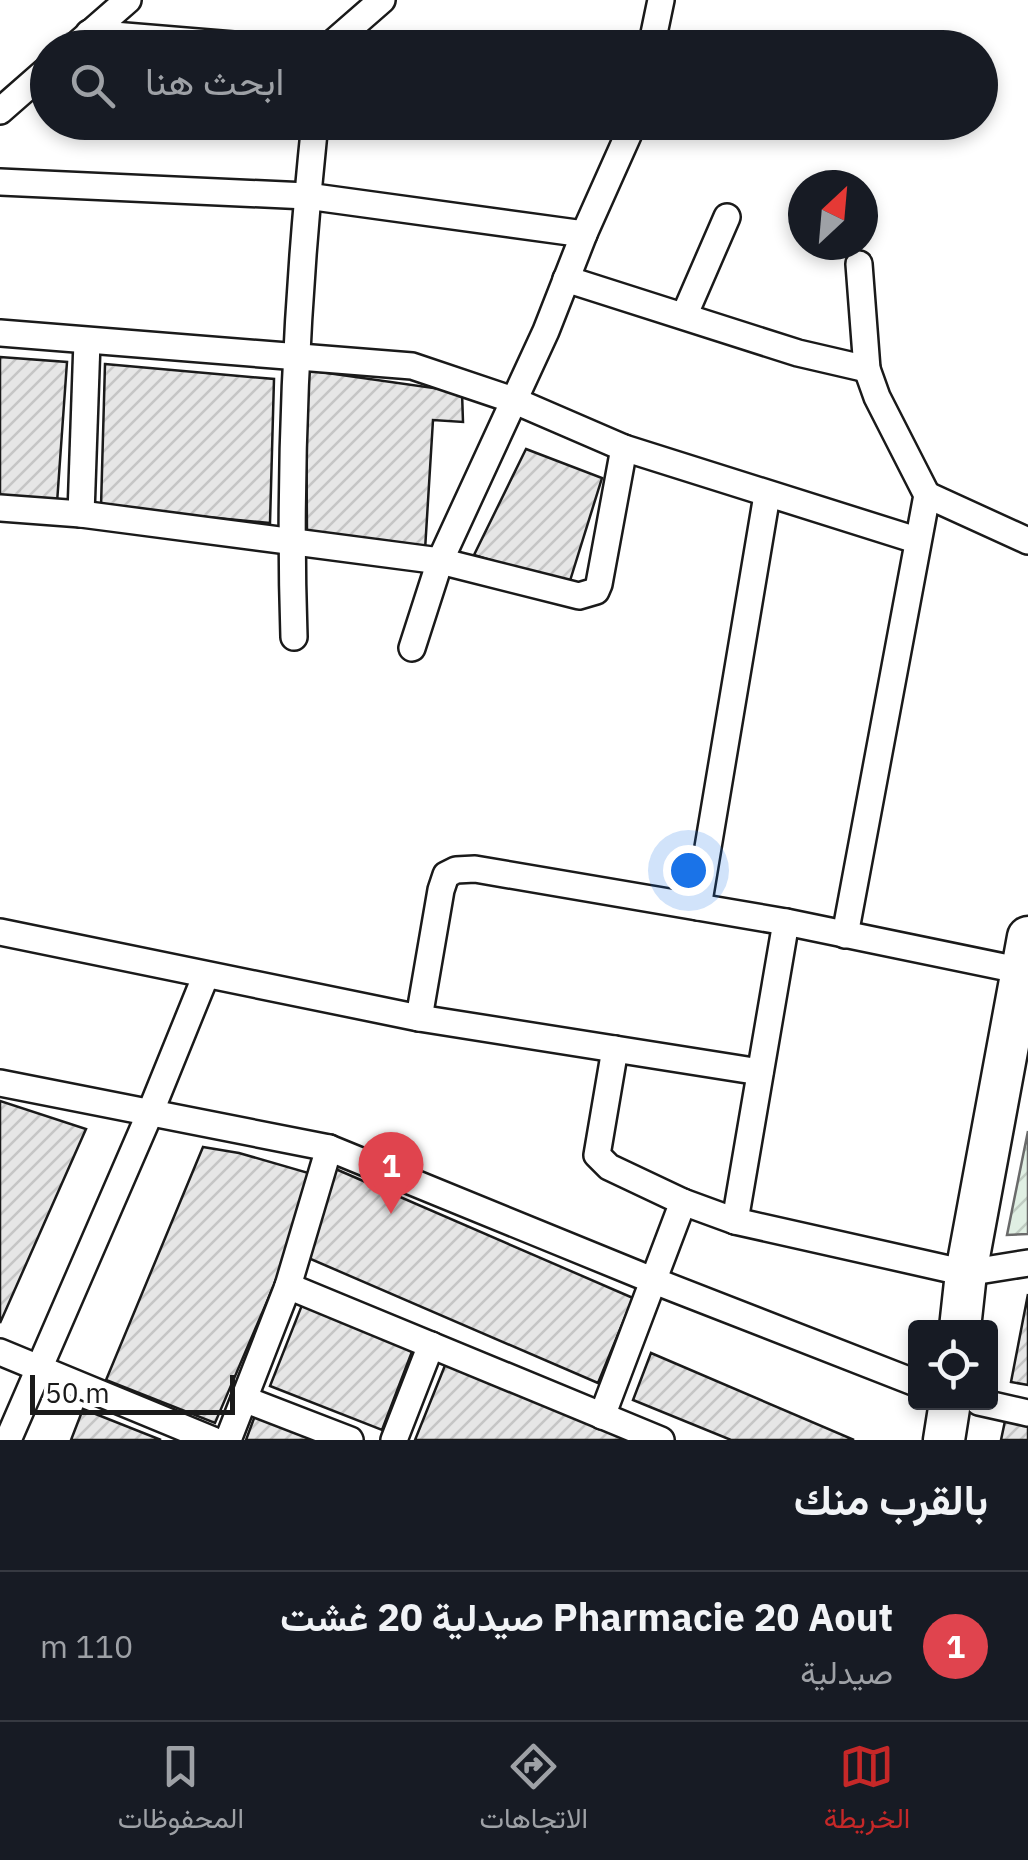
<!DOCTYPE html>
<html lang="ar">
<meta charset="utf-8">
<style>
:root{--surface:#171b24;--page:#242831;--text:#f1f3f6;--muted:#9ea1a6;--line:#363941;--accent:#c62828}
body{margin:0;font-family:"IBM Plex Sans",Vazirmatn,sans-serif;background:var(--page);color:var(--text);direction:rtl}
.controls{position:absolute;right:30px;bottom:30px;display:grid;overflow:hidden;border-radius:10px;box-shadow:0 5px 15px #0003}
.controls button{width:90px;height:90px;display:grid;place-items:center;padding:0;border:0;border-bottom:2px solid var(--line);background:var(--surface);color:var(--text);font:50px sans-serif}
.compass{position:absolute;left:788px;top:170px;width:90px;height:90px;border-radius:50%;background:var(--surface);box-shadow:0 5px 15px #0003;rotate:26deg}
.scale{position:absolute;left:30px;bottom:25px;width:205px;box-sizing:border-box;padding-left:10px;border:5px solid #1a1a1a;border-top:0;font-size:28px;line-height:35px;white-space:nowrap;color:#1a1a1a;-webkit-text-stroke:8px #fff;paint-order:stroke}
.you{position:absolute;left:688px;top:870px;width:35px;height:35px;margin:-25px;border:8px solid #fff;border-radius:50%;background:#1a73e8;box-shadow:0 0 0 15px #1a73e833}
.badge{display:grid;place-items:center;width:65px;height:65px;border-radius:50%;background:var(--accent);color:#fff;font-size:32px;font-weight:700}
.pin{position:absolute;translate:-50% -82px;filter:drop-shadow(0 2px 5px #0008)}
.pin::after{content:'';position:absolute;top:52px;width:35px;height:30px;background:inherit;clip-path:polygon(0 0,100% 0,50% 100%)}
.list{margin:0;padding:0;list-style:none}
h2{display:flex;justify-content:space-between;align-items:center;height:130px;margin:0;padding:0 40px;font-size:42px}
h2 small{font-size:32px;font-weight:400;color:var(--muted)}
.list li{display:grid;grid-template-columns:65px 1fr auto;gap:30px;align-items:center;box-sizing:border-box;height:150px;padding:0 40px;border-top:2px solid var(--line)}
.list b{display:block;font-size:38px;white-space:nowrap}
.list p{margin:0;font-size:32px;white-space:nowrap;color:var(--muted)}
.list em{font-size:32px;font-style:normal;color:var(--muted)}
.icon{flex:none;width:55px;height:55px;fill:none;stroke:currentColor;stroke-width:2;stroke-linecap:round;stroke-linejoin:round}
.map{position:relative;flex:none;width:1028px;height:1440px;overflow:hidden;direction:ltr}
.search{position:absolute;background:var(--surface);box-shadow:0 5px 15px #0003;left:30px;right:30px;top:30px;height:110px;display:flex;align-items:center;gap:25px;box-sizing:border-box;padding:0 35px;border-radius:55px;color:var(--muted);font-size:38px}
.sheet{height:280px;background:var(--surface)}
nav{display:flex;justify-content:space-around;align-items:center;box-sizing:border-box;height:140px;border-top:2px solid var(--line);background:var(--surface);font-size:28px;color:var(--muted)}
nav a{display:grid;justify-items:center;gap:5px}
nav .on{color:var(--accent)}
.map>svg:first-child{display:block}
.garden{fill:url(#garden-furrows);stroke:#6a6a6a;stroke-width:2.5}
.building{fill:url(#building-hatch);stroke:#1a1a1a;stroke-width:2.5}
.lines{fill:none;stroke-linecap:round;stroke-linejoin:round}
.street-casing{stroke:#1a1a1a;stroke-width:30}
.primary-casing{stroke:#1a1a1a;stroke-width:45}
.street{stroke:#fff;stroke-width:25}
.primary{stroke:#fff;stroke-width:40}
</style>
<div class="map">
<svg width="1028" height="1440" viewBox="0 0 1028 1440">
<defs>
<pattern id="garden-furrows" width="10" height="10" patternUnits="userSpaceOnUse" patternTransform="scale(2.5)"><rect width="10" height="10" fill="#e0efe3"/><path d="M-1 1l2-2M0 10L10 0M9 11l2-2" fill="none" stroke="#c0ccc2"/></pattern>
<pattern id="building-hatch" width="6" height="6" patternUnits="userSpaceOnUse" patternTransform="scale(2.5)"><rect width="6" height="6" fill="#e6e6e6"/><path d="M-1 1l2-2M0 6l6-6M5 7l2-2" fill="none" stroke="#c5c5c5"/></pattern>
</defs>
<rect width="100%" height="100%" fill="#fff"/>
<polygon class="garden" points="1028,1131 1028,1234 1007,1235"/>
<g class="building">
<polygon points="0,357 67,362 57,503 0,498"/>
<polygon points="105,364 274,379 270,523 101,507"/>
<polygon points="306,370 462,392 463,422 433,420 425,550 307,537"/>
<polygon points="526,449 602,478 569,584 474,555"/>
<polygon points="0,1101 86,1129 0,1323"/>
<polygon points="203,1147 239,1153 312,1174 295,1236 215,1423 106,1380"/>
<polygon points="331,1167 633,1298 598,1383 306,1257"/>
<polygon points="1028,1294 1028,1385 1011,1382"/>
<polygon points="302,1305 413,1349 382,1430 270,1386"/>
<polygon points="651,1353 854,1440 731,1440 633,1400"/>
<polygon points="446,1363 632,1440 415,1440"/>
<polygon points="83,1409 161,1440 71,1440"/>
<polygon points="256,1413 323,1440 246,1440"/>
<polygon points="1005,1421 1028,1425 1028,1440 1001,1440"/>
</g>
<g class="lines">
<defs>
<g id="street">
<polyline points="89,33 270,48"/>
<polyline points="73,48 128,0"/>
<polyline points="327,48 382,0"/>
<polyline points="651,48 661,0"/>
<polyline points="0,111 48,69"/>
<polyline points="0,182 307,196 584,234"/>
<polyline points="566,279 798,353 867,369"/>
<polyline points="684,316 727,217"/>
<polyline points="0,333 412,366 513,400 624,448 916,540"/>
<polyline points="927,495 1028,541"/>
<polyline points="0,508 81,514 440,561 579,596 596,591 599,584 624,448"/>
<polyline points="81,514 87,341"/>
<path d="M294,637C288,465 297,294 315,122"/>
<polyline points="412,648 440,561 546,331 584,234 634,122"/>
<polyline points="698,907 767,495"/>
<polyline points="0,932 419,1018 760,1072"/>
<polyline points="845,935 927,495 877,397 867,369 859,264"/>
<polyline points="419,1018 441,890 446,875 456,870 475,869 786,922 1028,972"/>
<polyline points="0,1083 329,1148 652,1280 916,1383"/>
<polyline points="683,1202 735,1221 966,1273 1028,1263"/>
<polyline points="735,1221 786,922"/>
<polyline points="288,1286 661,1440"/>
<polyline points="0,1352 213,1440"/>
<polyline points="244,1399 350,1440"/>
<polyline points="979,1402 1028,1413"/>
<polyline points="602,1416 683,1202 609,1167 597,1155 615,1049"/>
<polyline points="8,1440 150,1113 206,975"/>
<polyline points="228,1440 288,1286 329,1148"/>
<polyline points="394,1440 431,1345"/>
</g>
<g id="primary">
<polyline points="960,1328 966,1273 1028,937"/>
<polyline points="944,1440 950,1402"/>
</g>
</defs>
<use href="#street" class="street-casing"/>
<use href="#primary" class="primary-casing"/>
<use href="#street" class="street"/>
<use href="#primary" class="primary"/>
</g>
</svg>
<div class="controls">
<button><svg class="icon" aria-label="locate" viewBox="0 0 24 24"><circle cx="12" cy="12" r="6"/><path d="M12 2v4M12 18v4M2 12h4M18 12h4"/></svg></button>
</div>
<svg class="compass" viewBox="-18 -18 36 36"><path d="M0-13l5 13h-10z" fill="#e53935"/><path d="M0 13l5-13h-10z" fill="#9ea1a6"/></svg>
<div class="scale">50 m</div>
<div class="you"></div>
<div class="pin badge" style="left:391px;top:1214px;background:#e0444e">1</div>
<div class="search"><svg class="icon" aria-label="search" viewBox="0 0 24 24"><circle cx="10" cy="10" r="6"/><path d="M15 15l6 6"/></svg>ابحث هنا</div>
</div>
<section class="sheet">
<h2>بالقرب منك<small></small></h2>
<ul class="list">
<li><span class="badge" style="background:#e0444e">1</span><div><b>Pharmacie 20 Aout صيدلية 20 غشت</b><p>صيدلية</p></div><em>110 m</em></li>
</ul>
</section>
<nav>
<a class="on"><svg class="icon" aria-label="map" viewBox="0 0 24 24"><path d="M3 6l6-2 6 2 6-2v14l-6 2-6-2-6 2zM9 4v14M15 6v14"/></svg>الخريطة</a>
<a><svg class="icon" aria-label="directions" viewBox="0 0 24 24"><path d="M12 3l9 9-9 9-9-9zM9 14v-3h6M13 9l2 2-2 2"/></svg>الاتجاهات</a>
<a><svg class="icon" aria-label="saved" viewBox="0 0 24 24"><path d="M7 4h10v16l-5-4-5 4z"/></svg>المحفوظات</a>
</nav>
